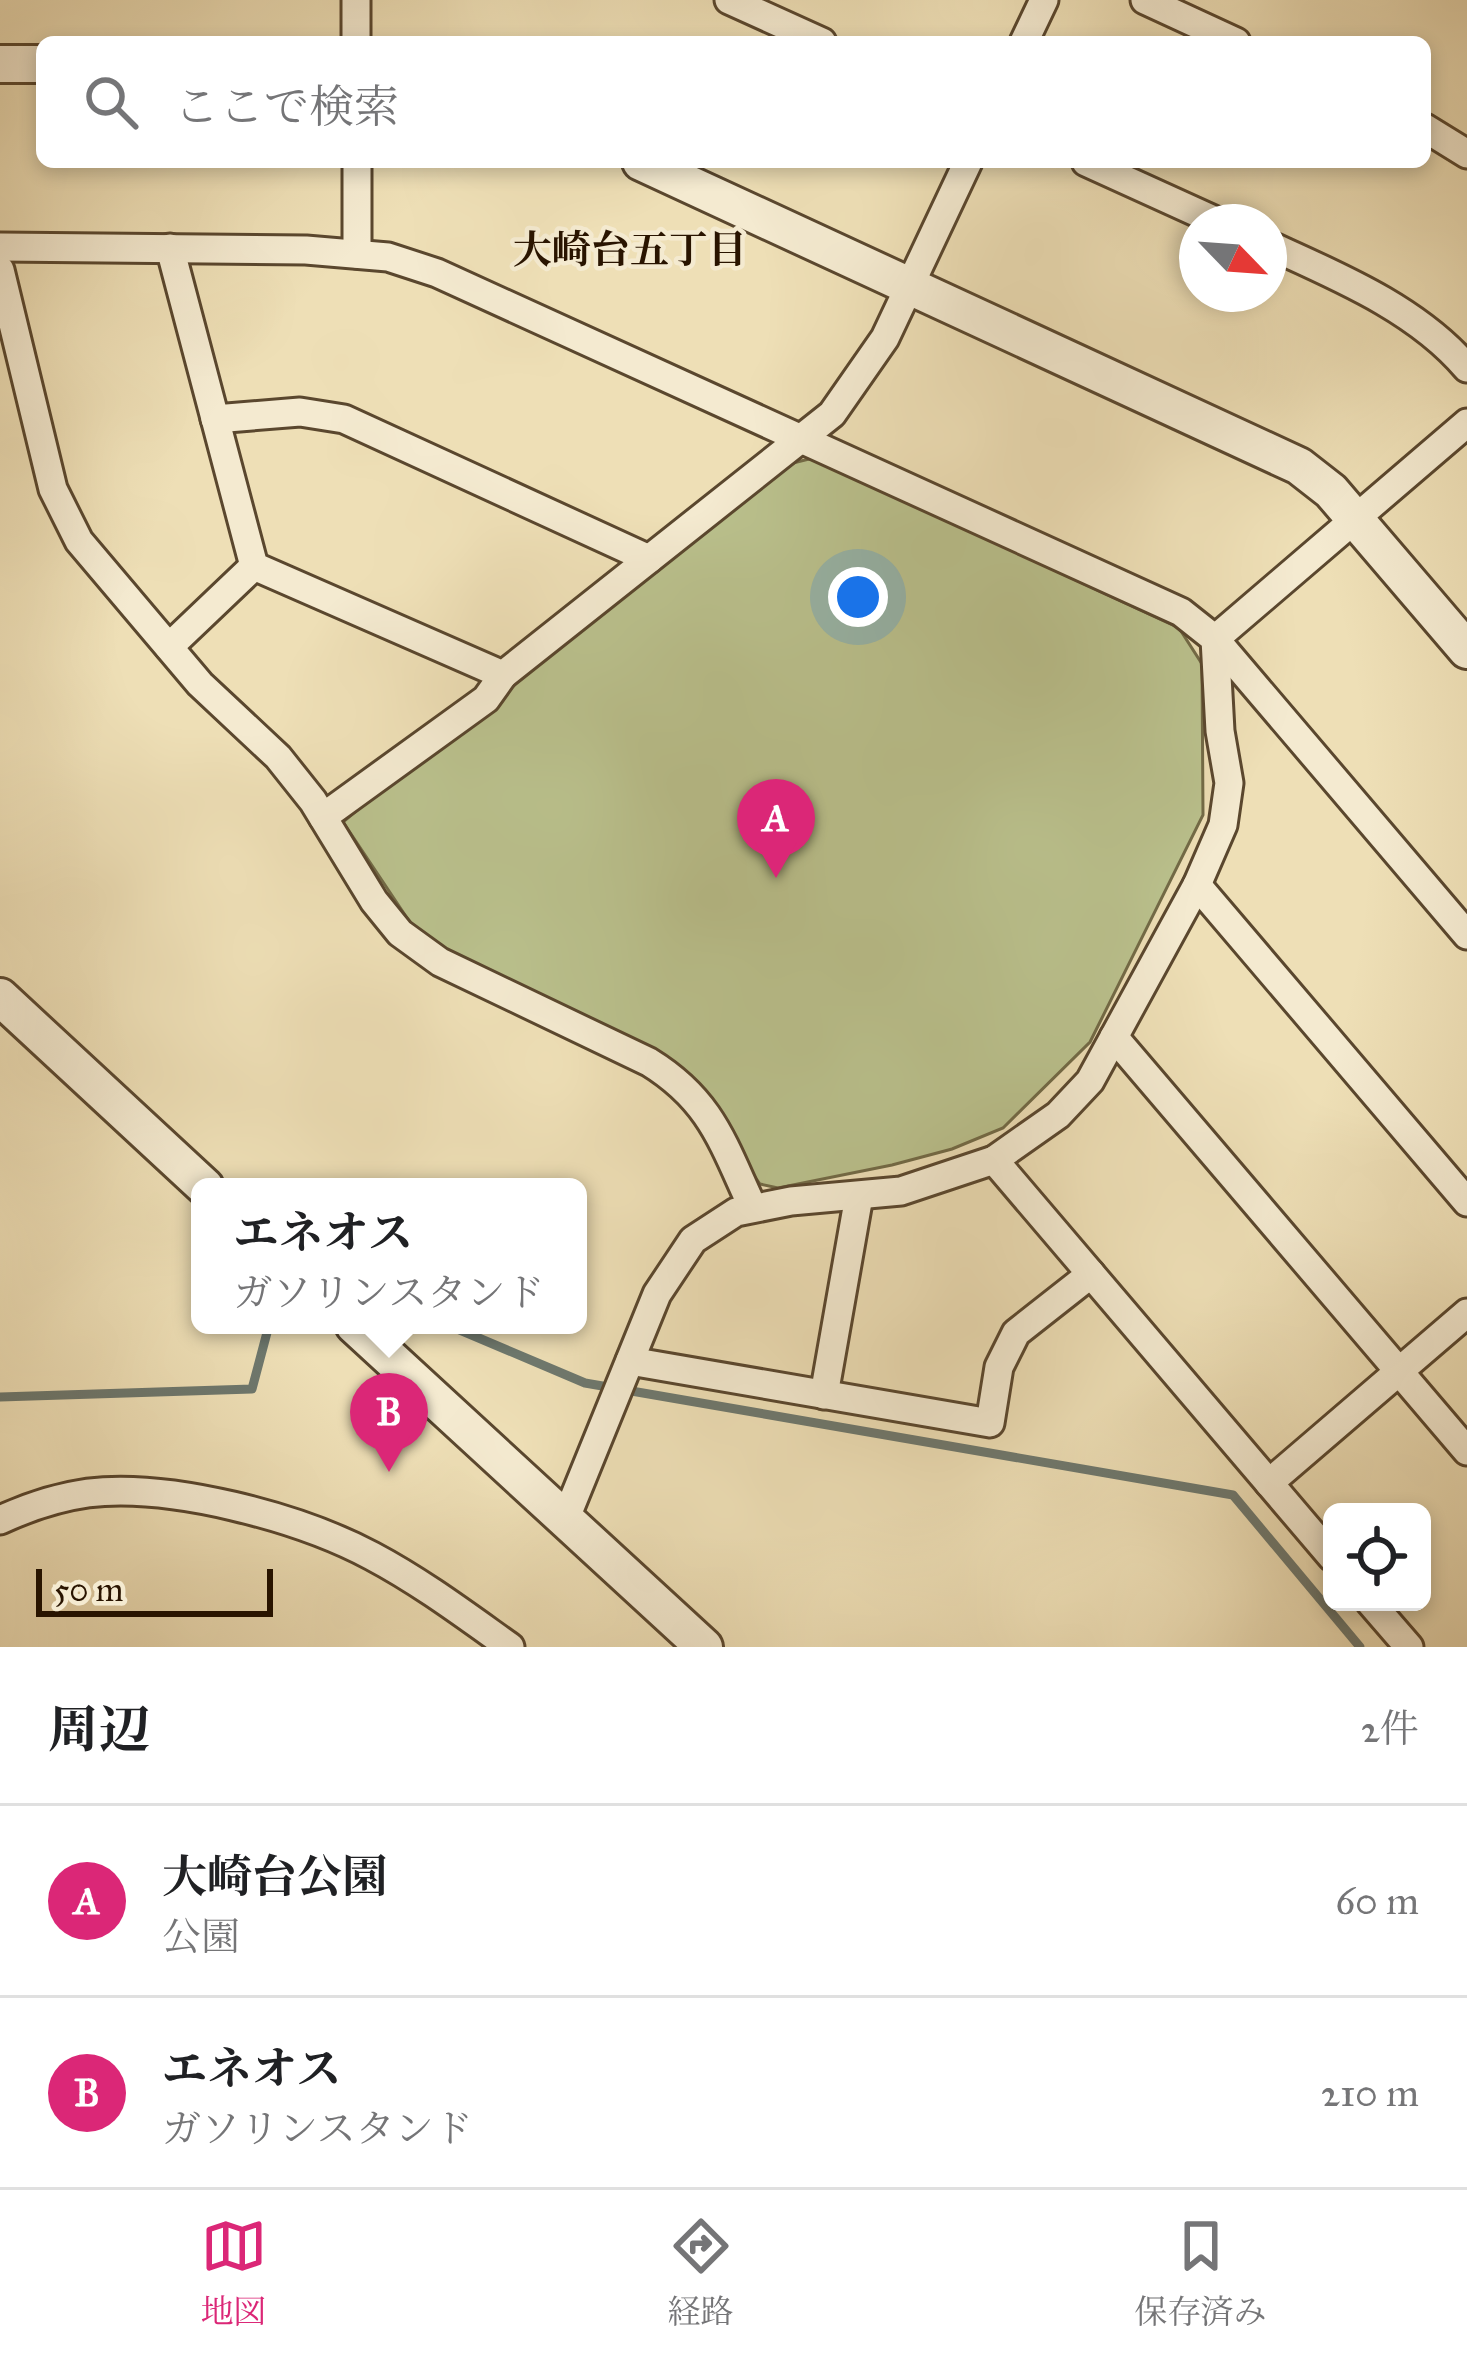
<!DOCTYPE html>
<html lang="ja">
<meta charset="utf-8">
<style>
:root{--surface:#fff;--page:#f6f6f6;--text:#202124;--muted:#757577;--line:#e0e0e0;--accent:#db2777}
body{margin:0;font-family:"IM FELL Great Primer","Noto Serif JP",serif;background:var(--page);color:var(--text)}
.controls{position:absolute;right:36px;bottom:36px;display:grid;overflow:hidden;border-radius:18px;box-shadow:0 6px 18px #0003}
.controls button{width:108px;height:108px;display:grid;place-items:center;padding:0;border:0;border-bottom:3px solid var(--line);background:var(--surface);color:var(--text);font:60px sans-serif}
.compass{position:absolute;left:1179px;top:204px;width:108px;height:108px;border-radius:50%;background:var(--surface);box-shadow:0 6px 18px #0003;rotate:115deg}
.scale{position:absolute;left:36px;bottom:30px;width:237px;box-sizing:border-box;padding-left:12px;border:6px solid #291400;border-top:0;font-size:33px;line-height:42px;white-space:nowrap;color:#291400;-webkit-text-stroke:9px #f4ead0;paint-order:stroke}
.you{position:absolute;left:858px;top:597px;width:42px;height:42px;margin:-30px;border:9px solid #fff;border-radius:50%;background:#1a73e8;box-shadow:0 0 0 18px #1a73e833}
.badge{display:grid;place-items:center;width:78px;height:78px;border-radius:50%;background:var(--accent);color:#fff;font-size:39px;font-weight:700}
.pin{position:absolute;translate:-50% -99px;filter:drop-shadow(0 3px 6px #0008)}
.pin::after{content:'';position:absolute;top:63px;width:42px;height:36px;background:inherit;clip-path:polygon(0 0,100% 0,50% 100%)}
.popup{position:absolute;left:191px;top:1178px;width:396px;height:156px;box-sizing:border-box;display:grid;place-content:center;border-radius:18px;background:var(--surface);filter:drop-shadow(0 3px 9px #0005);font-size:39px;white-space:nowrap;color:var(--muted)}
.popup b{font-size:45px;color:var(--text)}
.popup::after{content:'';position:absolute;left:50%;top:100%;margin-left:-24px;border:24px solid transparent;border-top-color:var(--surface)}
.list{margin:0;padding:0;list-style:none}
h2{display:flex;justify-content:space-between;align-items:center;height:156px;margin:0;padding:0 48px;font-size:51px}
h2 small{font-size:39px;font-weight:400;color:var(--muted)}
.list li{display:grid;grid-template-columns:78px 1fr auto;gap:36px;align-items:center;box-sizing:border-box;height:192px;padding:0 48px;border-top:3px solid var(--line)}
.list b{display:block;font-size:45px;white-space:nowrap}
.list p{margin:0;font-size:39px;white-space:nowrap;color:var(--muted)}
.list em{font-size:39px;font-style:normal;color:var(--muted)}
.icon{flex:none;width:66px;height:66px;fill:none;stroke:currentColor;stroke-width:2;stroke-linecap:round;stroke-linejoin:round}
.map{position:relative;flex:none;width:1467px;height:1647px;overflow:hidden}
.search{position:absolute;background:var(--surface);box-shadow:0 6px 18px #0003;left:36px;right:36px;top:36px;height:132px;display:flex;align-items:center;gap:30px;box-sizing:border-box;padding:0 42px;border-radius:18px;color:var(--muted);font-size:45px}
.sheet{height:540px;background:var(--surface)}
nav{display:flex;justify-content:space-around;align-items:center;box-sizing:border-box;height:168px;border-top:3px solid var(--line);background:var(--surface);font-size:33px;color:var(--muted)}
nav a{display:grid;justify-items:center;gap:6px}
nav .on{color:var(--accent)}
.map>svg:first-child{display:block}
.park{fill:#bac18d;stroke:#726a46;stroke-width:3}
.lines{fill:none;stroke-linecap:round;stroke-linejoin:round}
.stream{stroke:#6e786e;stroke-width:9}
.minor-casing{stroke:#5a472e;stroke-width:33}
.tertiary-casing{stroke:#5a472e;stroke-width:42}
.minor{stroke:#f4ead0;stroke-width:27}
.tertiary{stroke:#f4ead0;stroke-width:36}
.labels{text-anchor:middle;stroke-width:9;stroke-linejoin:round;paint-order:stroke}
.neighbourhood-label{font-size:39px;font-weight:bold;fill:#291400;stroke:#f4ead0}
</style>
<div class="map">
<svg width="1467" height="1647" viewBox="0 0 1467 1647">
<rect width="100%" height="100%" fill="#eedfb6"/>
<filter id="stains"><feTurbulence type="fractalNoise" baseFrequency=".00167" numOctaves="4"/><feColorMatrix values="0 0 0 0 .2 0 0 0 0 .09 0 0 0 0 .02 0 0 0 .5 -.17"/></filter>
<radialGradient id="worn" r=".72"><stop offset=".6" stop-color="#630" stop-opacity="0"/><stop offset="1" stop-color="#630" stop-opacity=".3"/></radialGradient>
<polygon class="park" points="813,458 1179,628 1202,664 1203,815 1090,1042 1003,1128 952,1149 892,1165 778,1188 760,1184 676,1067 457,961 417,933 343,822 493,696 793,463"/>
<g class="lines">
<g class="stream">
<polyline points="448,1325 585,1383 1233,1495 1360,1647"/>
<polyline points="0,1397 252,1389 269,1325"/>
</g>
<defs>
<g id="minor">
<polyline points="356,0 356,42"/>
<polyline points="729,0 822,42"/>
<polyline points="1145,0 1236,42"/>
<polyline points="1024,42 1044,0"/>
<polyline points="1425,128 1467,154"/>
<polyline points="357,162 357,254"/>
<polyline points="1086,162 1218,222"/>
<path d="M1269,245C1337,276 1417,309 1467,368"/>
<polyline points="0,247 306,250 388,257 437,273 1181,612 1215,639 1220,731 1229,783 1223,825 1197,885 1090,1081 1058,1115 994,1160 901,1191 791,1201 736,1212 693,1240 657,1294 565,1520"/>
<polyline points="170,248 254,566 503,675 832,414 885,338 968,162"/>
<path d="M0,270L53,489L79,541L200,684L278,757L313,801L374,901L400,933L440,962L649,1062C712,1101 723,1144 753,1208"/>
<polyline points="215,419 300,412 344,419 649,559"/>
<polyline points="1467,423 1215,639 1467,935"/>
<polyline points="169,647 254,566"/>
<polyline points="323,817 486,699 503,675"/>
<polyline points="1197,885 1467,1202"/>
<polyline points="1114,1037 1467,1451"/>
<polyline points="994,1160 1332,1557"/>
<polyline points="630,1361 990,1423 999,1367 1016,1333 1091,1274"/>
<polyline points="824,1395 859,1196"/>
<polyline points="1269,1483 1467,1313"/>
<path d="M0,1520C26,1508 59,1497 88,1493C170,1483 299,1517 372,1556C421,1582 465,1615 510,1647"/>
<polyline points="1370,1602 1409,1647"/>
</g>
<g id="tertiary">
<polyline points="0,64 42,64"/>
<polyline points="641,162 1299,466 1331,491 1467,650"/>
<polyline points="0,997 205,1187"/>
<polyline points="354,1325 704,1647"/>
</g>
</defs>
<use href="#minor" class="minor-casing"/>
<use href="#tertiary" class="tertiary-casing"/>
<use href="#minor" class="minor"/>
<use href="#tertiary" class="tertiary"/>
</g>
<g class="labels">
<g class="neighbourhood-label">
<text x="630" y="263">大崎台五丁目</text>
</g>
</g>
<rect width="100%" height="100%" filter="url(#stains)"/>
<rect width="100%" height="100%" fill="url(#worn)"/>
</svg>
<div class="controls">
<button><svg class="icon" aria-label="locate" viewBox="0 0 24 24"><circle cx="12" cy="12" r="6"/><path d="M12 2v4M12 18v4M2 12h4M18 12h4"/></svg></button>
</div>
<svg class="compass" viewBox="-18 -18 36 36"><path d="M0-13l5 13h-10z" fill="#e53935"/><path d="M0 13l5-13h-10z" fill="#757577"/></svg>
<div class="scale">50 m</div>
<div class="you"></div>
<div class="pin badge" style="left:776px;top:878px">A</div>
<div class="pin badge" style="left:389px;top:1472px">B</div>
<div class="popup"><b>エネオス</b>ガソリンスタンド</div>
<div class="search"><svg class="icon" aria-label="search" viewBox="0 0 24 24"><circle cx="10" cy="10" r="6"/><path d="M15 15l6 6"/></svg>ここで検索</div>
</div>
<section class="sheet">
<h2>周辺<small>2件</small></h2>
<ul class="list">
<li><span class="badge">A</span><div><b>大崎台公園</b><p>公園</p></div><em>60 m</em></li>
<li><span class="badge">B</span><div><b>エネオス</b><p>ガソリンスタンド</p></div><em>210 m</em></li>
</ul>
</section>
<nav>
<a class="on"><svg class="icon" aria-label="map" viewBox="0 0 24 24"><path d="M3 6l6-2 6 2 6-2v14l-6 2-6-2-6 2zM9 4v14M15 6v14"/></svg>地図</a>
<a><svg class="icon" aria-label="directions" viewBox="0 0 24 24"><path d="M12 3l9 9-9 9-9-9zM9 14v-3h6M13 9l2 2-2 2"/></svg>経路</a>
<a><svg class="icon" aria-label="saved" viewBox="0 0 24 24"><path d="M7 4h10v16l-5-4-5 4z"/></svg>保存済み</a>
</nav>
